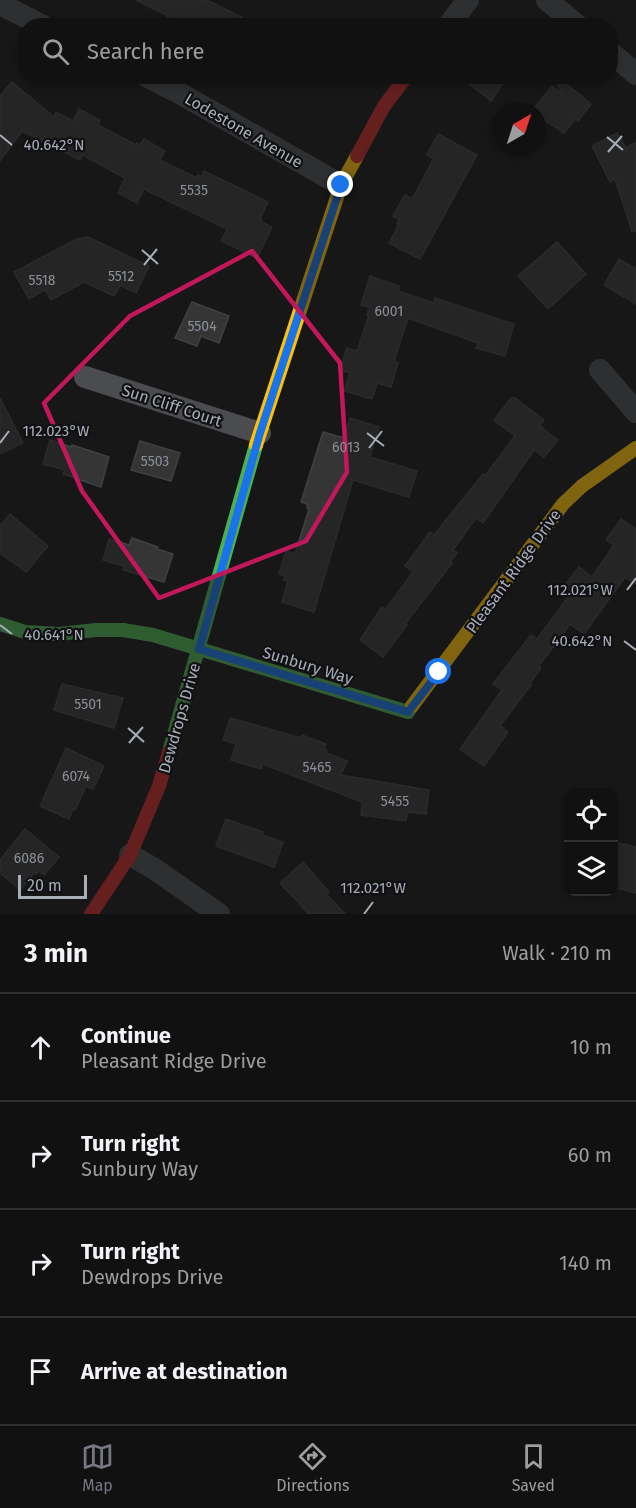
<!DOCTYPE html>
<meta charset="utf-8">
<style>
:root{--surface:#111;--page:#1e1f1f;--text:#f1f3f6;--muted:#9c9d9f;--line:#303131;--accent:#757880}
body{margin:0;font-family:"Fira Sans",sans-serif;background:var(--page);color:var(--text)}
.controls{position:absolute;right:18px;bottom:18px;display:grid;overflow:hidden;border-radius:12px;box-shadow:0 3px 9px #0003}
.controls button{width:54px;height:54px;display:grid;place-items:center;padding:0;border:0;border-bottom:2px solid var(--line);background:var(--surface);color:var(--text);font:30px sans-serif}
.compass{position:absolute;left:492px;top:102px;width:54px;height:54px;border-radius:50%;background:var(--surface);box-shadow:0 3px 9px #0003;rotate:39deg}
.scale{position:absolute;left:18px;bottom:15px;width:69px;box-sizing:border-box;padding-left:6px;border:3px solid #a8adb8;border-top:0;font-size:16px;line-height:21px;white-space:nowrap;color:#a8adb8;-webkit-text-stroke:4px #111113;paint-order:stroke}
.stop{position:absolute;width:18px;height:18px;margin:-14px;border:4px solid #1a73e8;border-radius:50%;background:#fff}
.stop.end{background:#1a73e8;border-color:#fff;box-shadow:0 2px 6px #0008}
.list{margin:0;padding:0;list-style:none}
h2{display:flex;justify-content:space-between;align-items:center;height:78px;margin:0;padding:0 24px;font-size:26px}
h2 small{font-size:20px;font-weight:400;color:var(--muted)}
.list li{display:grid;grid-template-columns:39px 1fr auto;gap:18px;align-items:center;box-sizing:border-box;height:108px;padding:0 24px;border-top:2px solid var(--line)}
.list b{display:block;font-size:22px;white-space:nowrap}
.list p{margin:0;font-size:20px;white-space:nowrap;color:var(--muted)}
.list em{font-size:20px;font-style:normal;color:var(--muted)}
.icon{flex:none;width:33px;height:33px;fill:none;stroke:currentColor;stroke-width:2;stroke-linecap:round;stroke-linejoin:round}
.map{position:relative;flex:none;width:636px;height:914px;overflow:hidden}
.search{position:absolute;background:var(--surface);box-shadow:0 3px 9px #0003;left:18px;right:18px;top:18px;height:66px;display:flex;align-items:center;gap:15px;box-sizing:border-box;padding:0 21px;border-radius:24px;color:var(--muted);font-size:22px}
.sheet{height:510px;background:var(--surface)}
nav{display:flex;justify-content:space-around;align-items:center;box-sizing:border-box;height:84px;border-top:2px solid var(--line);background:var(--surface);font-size:16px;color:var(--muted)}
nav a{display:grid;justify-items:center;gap:3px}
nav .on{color:var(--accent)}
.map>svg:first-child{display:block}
.building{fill:#353536;stroke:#3f4043;stroke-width:1.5}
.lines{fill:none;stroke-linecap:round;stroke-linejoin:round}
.street{stroke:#4b4c50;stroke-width:22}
.fast{stroke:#4caf50;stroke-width:14}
.slow{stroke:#ffc107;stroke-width:14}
.jam{stroke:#c62828;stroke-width:14}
.route{stroke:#1a73e8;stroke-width:8}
.marked{fill:none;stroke:#c2185b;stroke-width:4.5;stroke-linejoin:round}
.ticks{fill:none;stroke:#a8adb8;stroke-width:2}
.labels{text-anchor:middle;stroke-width:4.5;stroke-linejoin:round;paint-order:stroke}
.number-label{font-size:14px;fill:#8b8f98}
.street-label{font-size:16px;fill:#a8adb8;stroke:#111113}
.ticks-label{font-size:15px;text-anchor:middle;fill:#a8adb8;stroke:#111113;stroke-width:4.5;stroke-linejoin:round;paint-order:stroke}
</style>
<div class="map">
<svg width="636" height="914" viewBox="0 0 636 914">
<rect width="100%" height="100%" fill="#171717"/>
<g class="building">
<polygon points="136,0 207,0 259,26 170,26 172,21 168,18 168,16"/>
<polygon points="459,76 508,76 491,101"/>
<polygon points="553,76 557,76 591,104 578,121 576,118 564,133 537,115 537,111 532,111 552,86 563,95"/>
<polygon points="12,82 54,117 56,112 73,121 79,109 100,120 98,125 136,145 137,143 140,145 144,139 165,151 160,160 197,178 198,175 201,177 204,171 268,202 260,219 262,220 261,222 272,227 257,258 221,241 227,229 144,189 137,203 118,193 125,178 83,155 80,160 22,131 0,161 0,96"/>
<polygon points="617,133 626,148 636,142 636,231 632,231 615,179 610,182 592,146"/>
<polygon points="438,134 477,155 420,259 389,243 399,224 397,224 399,220 393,216 405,195 412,199 431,164 433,158 427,155"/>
<polygon points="88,237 149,266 136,293 120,285 114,296 84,282 51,300 45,290 29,299 14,272 77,239"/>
<polygon points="557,242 586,274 548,309 518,276"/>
<polygon points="619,259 636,269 636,304 604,285"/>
<polygon points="370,276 399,286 398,291 434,303 435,298 514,324 505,356 476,348 478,343 408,318 394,361 398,363 391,387 377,383 372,399 344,391 350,373 340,370 347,348 357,351 369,315 367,315 369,307 361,305"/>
<polygon points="192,302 229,316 219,343 201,336 197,346 175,338"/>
<polygon points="0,398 23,443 0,454"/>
<polygon points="511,398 515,398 544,420 540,426 558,440 544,457 534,450 483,523 476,518 453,550 457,553 450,562 452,563 405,624 407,625 383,657 360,640 382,607 385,610 413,572 405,566 430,532 434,535 483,474 485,476 515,436 494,420"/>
<polygon points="350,418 379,427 370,457 417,471 409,497 353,480 314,612 282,602 288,581 284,580 285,576 279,574 286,551 295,554 309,509 307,508 307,504 301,502 323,432 344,438"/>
<polygon points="50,440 71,447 72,445 109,457 101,487 63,474 65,470 43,464"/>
<polygon points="140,441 180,453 171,481 131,470"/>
<polygon points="10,514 48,546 26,572 0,553 0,526"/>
<polygon points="621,519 636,529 636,584 625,577 584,634 570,624 539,666 541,668 529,685 531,685 500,726 508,732 484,766 460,749 502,690 493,684 531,635 537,639 569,596 567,594 570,590 564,586 579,567 592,577 614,545 606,540"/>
<polygon points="132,538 158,547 157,549 173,554 164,582 123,570 124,566 103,560 109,539 129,545"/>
<polygon points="62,684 123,698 114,728 54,710"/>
<polygon points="230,718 301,738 302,735 326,744 324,749 327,750 326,753 347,761 341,775 429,790 426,814 408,812 406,821 361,815 362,802 263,764 261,769 231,760 236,744 223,740"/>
<polygon points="66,748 104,766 93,789 86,786 75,810 73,809 69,819 40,806"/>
<polygon points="226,819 263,832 262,835 283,842 274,867 216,846"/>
<polygon points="25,829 59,857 44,875 39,871 36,874 34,873 20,890 0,873 0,860"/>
<polygon points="614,842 636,847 636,893 614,887"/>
<polygon points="303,862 329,892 327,895 345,914 309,914 280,883"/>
</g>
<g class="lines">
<g class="street">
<polyline points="547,0 578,26"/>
<polyline points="0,4 43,26"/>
<polyline points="448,26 468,0"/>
<polyline points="610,52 636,74"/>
<polyline points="146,76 181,94 341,185"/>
<polyline points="600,370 636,412"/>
<polyline points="85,377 260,433"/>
<polyline points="130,855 153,868 219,914"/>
</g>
<g class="fast">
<polyline points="0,624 25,632 59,634 96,630 123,630 153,635 408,712 412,706"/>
<polyline points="169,752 256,445"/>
</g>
<g class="slow">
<polyline points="256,445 341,185 357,156"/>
<polyline points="412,706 563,504 582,486 636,448"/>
</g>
<g class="jam">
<polyline points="357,156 384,106 407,76"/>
<polyline points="91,914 130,855 159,786 169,752"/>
</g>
</g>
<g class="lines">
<polyline class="route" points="341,185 260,433 199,649 408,712 439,672"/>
</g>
<path d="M0 0H636V914H0ZM252,251L340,363L347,472L306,541L159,598L82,491L44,403L130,316Z" fill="#171717" fill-opacity=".55" fill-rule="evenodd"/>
<path class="marked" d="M252,251L340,363L347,472L306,541L159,598L82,491L44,403L130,316Z"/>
<path class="ticks" d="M0,135L12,145M607,137L623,150M608,152L622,136M142,250L158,264M144,265L157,249M367,433L384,446M0,443L9,431M369,448L382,431M627,590L636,578M0,625L12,634M624,641L636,650M128,728L144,742M129,743L143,727M364,914L373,902"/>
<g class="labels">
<g class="number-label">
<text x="194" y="195">5535</text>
<text x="121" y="281">5512</text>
<text x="42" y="285">5518</text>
<text x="389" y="316">6001</text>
<text x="202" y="331">5504</text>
<text x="346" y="452">6013</text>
<text x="155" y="466">5503</text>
<text x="88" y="709">5501</text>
<text x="317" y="772">5465</text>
<text x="76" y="781">6074</text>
<text x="395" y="806">5455</text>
<text x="29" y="863">6086</text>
</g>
<g class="street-label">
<text transform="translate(244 130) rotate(30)" y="6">Lodestone Avenue</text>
<text transform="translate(172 405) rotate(18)" y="6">Sun Cliff Court</text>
<text transform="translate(513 571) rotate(-54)" y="6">Pleasant Ridge Drive</text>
<text transform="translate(308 665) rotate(17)" y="6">Sunbury Way</text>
<text transform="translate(179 718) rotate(-74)" y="6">Dewdrops Drive</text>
</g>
</g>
<g class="ticks-label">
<text x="54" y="150">40.642°N</text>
<text x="56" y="436">112.023°W</text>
<text x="580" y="595">112.021°W</text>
<text x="54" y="640">40.641°N</text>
<text x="582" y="646">40.642°N</text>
<text x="373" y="893">112.021°W</text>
</g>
</svg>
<div class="controls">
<button><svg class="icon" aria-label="locate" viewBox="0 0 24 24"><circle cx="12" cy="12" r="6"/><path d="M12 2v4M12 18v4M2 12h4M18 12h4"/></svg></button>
<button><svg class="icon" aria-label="layers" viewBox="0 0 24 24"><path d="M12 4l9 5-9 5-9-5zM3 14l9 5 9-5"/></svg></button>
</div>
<svg class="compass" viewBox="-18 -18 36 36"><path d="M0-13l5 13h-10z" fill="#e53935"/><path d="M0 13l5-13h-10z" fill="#9c9d9f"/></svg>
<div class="scale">20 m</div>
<div class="stop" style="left:439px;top:672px"></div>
<div class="stop end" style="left:341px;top:185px"></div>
<div class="search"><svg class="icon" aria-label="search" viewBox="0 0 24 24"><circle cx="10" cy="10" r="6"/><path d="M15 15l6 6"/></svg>Search here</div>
</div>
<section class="sheet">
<h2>3 min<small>Walk · 210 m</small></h2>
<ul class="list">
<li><svg class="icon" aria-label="ahead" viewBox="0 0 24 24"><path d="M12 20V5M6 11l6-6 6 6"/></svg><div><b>Continue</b><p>Pleasant Ridge Drive</p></div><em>10 m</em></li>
<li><svg class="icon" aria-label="right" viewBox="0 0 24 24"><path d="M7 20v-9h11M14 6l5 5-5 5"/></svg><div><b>Turn right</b><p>Sunbury Way</p></div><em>60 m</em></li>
<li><svg class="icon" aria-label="right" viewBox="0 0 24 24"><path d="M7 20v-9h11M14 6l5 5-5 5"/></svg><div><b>Turn right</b><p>Dewdrops Drive</p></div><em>140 m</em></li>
<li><svg class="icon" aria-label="arrive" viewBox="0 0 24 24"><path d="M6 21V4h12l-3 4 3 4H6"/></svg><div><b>Arrive at destination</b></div></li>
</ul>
</section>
<nav>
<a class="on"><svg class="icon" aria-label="map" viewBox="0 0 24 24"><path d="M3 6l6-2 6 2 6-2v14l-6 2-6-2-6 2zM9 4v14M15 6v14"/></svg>Map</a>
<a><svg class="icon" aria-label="directions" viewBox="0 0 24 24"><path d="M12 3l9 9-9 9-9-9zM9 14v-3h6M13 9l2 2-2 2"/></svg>Directions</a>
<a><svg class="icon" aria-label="saved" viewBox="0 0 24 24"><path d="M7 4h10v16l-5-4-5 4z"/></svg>Saved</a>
</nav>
